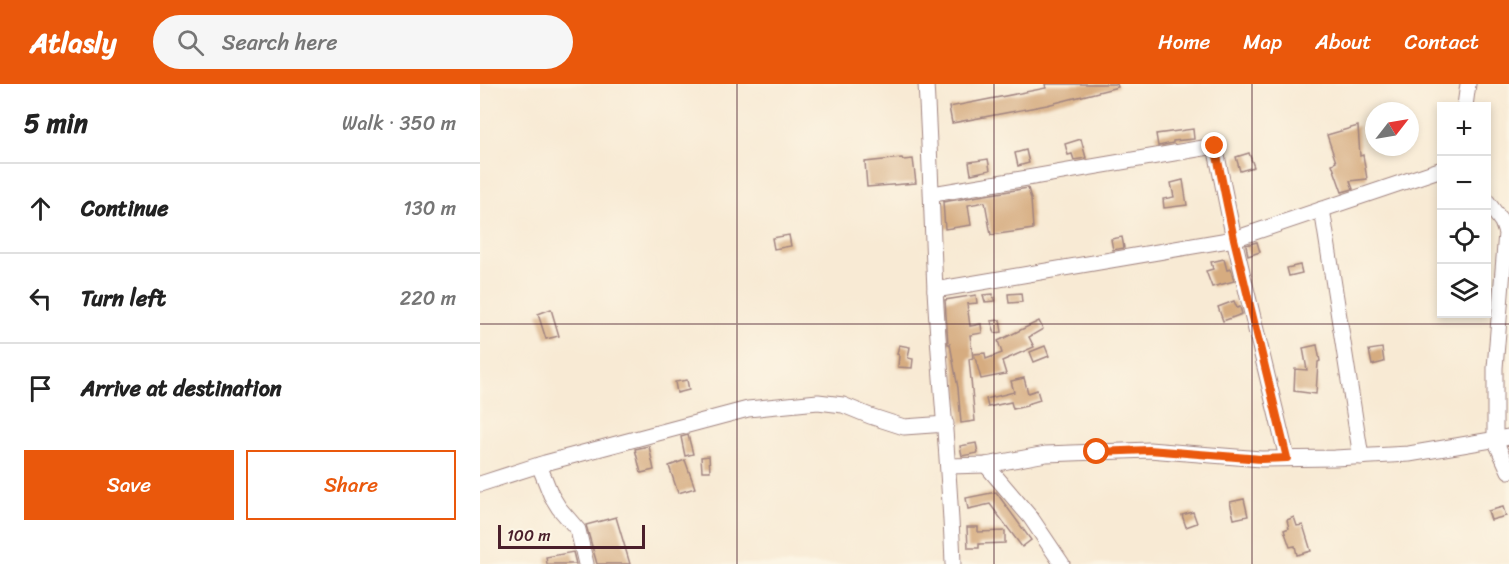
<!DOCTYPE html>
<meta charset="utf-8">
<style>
:root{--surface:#fff;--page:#f6f6f6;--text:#222;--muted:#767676;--line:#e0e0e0;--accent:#ea580c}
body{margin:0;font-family:Sriracha,sans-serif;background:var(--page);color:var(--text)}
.controls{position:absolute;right:18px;top:18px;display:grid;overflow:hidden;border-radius:0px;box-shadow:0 3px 9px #0003}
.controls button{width:54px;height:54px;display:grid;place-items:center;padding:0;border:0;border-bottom:2px solid var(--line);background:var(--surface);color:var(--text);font:30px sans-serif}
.compass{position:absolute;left:885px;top:18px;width:54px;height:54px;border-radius:50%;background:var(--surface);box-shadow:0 3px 9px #0003;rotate:59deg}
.scale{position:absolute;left:18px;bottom:15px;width:147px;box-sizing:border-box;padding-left:6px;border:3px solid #4a1f2b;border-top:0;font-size:16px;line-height:21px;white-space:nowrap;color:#4a1f2b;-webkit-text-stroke:4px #fcf5e5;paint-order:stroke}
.stop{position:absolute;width:18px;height:18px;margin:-14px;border:4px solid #ea580c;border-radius:50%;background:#fff}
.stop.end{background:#ea580c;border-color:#fff;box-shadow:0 2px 6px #0008}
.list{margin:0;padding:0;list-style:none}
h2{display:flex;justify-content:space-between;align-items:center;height:78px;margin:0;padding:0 24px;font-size:26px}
h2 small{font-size:20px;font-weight:400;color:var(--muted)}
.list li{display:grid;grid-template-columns:39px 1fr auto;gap:18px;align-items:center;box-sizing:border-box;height:90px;padding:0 24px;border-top:2px solid var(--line)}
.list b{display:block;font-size:22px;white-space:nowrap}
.list em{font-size:20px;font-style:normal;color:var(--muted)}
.actions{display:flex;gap:12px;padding:18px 24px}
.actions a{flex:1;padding:14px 0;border:2px solid var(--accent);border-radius:0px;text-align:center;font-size:21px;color:var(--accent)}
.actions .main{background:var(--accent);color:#fff}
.icon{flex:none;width:33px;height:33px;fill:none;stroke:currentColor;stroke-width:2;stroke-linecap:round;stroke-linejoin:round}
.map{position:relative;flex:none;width:1029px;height:480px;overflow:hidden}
header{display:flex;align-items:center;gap:36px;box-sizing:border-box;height:84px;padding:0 30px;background:var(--accent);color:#fff}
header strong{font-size:28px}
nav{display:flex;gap:33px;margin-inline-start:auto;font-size:21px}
.search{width:420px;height:54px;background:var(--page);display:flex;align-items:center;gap:15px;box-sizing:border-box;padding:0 21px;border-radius:33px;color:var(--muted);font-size:22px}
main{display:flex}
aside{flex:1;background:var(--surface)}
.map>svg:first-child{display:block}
.building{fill:#d6ac80}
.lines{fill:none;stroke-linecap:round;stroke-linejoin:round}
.minor-casing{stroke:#a18480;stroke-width:17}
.minor{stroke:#fff;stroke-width:15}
.route{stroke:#ea580c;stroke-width:8}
.grid{fill:none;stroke:#4a1f2b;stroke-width:1.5;stroke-opacity:0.55}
</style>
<header>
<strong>Atlasly</strong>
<div class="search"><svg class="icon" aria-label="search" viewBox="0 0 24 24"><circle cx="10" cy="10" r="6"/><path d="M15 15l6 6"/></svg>Search here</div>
<nav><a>Home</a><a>Map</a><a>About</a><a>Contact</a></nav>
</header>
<main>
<aside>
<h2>5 min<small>Walk · 350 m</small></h2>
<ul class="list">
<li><svg class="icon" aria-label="ahead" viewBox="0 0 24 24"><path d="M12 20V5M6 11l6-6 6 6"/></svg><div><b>Continue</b></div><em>130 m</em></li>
<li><svg class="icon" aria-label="left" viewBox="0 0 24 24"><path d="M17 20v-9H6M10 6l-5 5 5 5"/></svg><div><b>Turn left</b></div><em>220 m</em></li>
<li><svg class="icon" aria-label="arrive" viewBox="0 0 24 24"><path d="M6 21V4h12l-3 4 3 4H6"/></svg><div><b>Arrive at destination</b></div></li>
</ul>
<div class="actions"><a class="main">Save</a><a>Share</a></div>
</aside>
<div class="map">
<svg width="1029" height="480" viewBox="0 0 1029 480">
<rect width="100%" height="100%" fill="#fcf5e5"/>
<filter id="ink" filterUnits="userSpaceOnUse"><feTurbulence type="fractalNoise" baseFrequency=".0167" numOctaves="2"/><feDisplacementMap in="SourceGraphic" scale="12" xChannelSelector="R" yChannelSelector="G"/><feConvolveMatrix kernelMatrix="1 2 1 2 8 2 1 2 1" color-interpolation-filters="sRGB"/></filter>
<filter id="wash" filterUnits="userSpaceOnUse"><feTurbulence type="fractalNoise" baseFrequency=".008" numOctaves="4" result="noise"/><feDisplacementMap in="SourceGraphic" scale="24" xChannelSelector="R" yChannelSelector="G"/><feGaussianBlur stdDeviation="1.35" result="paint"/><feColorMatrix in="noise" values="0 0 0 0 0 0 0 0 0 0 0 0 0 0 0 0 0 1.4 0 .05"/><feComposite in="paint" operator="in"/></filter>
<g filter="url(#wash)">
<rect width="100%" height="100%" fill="#f8ead4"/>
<g id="blocks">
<g class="building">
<polygon points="565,0 637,0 638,3 567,21 472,39 469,23 566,4"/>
<polygon points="878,42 880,72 883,71 887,95 870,97 873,105 862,108 852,80 856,78 847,51"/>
<polygon points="713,45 714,55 693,57 693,59 678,62 676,50"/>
<polygon points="601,55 606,74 594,76 592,70 588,71 585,60"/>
<polygon points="546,66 549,79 538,82 535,69"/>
<polygon points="769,69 774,83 760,87 756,73"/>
<polygon points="422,74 423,76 433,75 436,99 387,103 385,78"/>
<polygon points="508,75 510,86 491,90 489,78"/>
<polygon points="703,96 707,121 684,124 683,115 694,113 691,99"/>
<polygon points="548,104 551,115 553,145 511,151 505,118 488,121 491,141 465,145 463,118"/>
<polygon points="309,151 311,162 294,165 292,154"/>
<polygon points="642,153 644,164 633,166 631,155"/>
<polygon points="777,158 780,168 768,172 766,161"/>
<polygon points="744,175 747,186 751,185 754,197 732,203 726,187 733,185 731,178"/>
<polygon points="820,181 822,189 809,192 807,184"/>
<polygon points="541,209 542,218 529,219 528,210"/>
<polygon points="513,210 514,217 505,218 503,211"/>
<polygon points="496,211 497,219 487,220 490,242 501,240 502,249 490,251 493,274 489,275 495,337 481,339 478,304 470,260 468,260 465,216"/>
<polygon points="754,217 757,224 760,223 762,230 743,237 738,223"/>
<polygon points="71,225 79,252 66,255 58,230"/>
<polygon points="520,236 522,248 515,249 511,237"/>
<polygon points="559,237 563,245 549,253 554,263 522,277 526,290 501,295 494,270 505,269 506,275 522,269 518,257"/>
<polygon points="419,261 430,263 428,274 433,275 432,284 418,283 419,271 417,270"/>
<polygon points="837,261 840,277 838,278 836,310 814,307 815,285 827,286 823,264"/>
<polygon points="565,262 569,272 554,278 550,268"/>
<polygon points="902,264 904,278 892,281 889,266"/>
<polygon points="544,294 548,309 557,306 560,316 547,320 547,322 533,325 531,318 508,323 506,315 534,308 531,297"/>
<polygon points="207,296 209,306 197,309 195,298"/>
<polygon points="208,351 213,370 205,372 201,353"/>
<polygon points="496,359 498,369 482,372 480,362"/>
<polygon points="169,362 174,386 161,389 155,365"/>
<polygon points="229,372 230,387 222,387 221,373"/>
<polygon points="205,376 215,404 198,409 189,382"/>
<polygon points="516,408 551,456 542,463 510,420 488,425 486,414"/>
<polygon points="764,415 768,432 754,435 750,418"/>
<polygon points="1023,423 1026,432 1011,436 1008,427"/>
<polygon points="713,428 717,439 706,443 702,431"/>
<polygon points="136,433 150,480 117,480 106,441"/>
<polygon points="814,433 817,442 823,441 831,467 817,471 815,462 810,463 804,446 809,444 807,436"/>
<polygon points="487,443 498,443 498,448 525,447 525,459 499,460 499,464 488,464"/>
<polygon points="93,468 96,480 67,480 66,473"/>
</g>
</g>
</g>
<g filter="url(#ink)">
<use href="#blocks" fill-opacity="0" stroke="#a18480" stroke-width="1.5"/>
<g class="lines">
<defs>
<g id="minor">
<path d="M446,0C450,69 452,137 455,206C460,297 470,388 473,480"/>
<polyline points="985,22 988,0"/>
<polyline points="453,110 735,62 754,155 807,374"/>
<polyline points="1006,116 1022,138 1026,149 1015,284 1015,356 1029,387"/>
<polyline points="842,125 881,373"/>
<polyline points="455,206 754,155 962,85"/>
<polyline points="59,381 71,411 79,424 98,446 106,480"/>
<polyline points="506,381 551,434 582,480"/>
<polyline points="469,382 506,381 566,370 669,366 781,375 855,374 929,370 1029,353"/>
<polyline points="0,400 65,379 268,325 338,318 363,321 390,332 424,343 466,340"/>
</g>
</defs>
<use href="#minor" class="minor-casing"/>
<use href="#minor" class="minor"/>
</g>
</g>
<g class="lines" filter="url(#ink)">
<polyline class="route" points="617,368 669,366 781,375 807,374 754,155 735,62"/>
</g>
<path class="grid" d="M257,0V480M514,0V480M772,0V480M0,240H1029"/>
</svg>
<div class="controls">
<button>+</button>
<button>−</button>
<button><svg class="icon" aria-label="locate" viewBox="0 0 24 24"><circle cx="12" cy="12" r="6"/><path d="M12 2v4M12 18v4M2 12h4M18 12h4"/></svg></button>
<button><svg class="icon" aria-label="layers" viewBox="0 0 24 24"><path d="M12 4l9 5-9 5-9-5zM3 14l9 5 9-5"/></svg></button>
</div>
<svg class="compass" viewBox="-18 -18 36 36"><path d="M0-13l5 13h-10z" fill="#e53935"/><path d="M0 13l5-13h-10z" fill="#767676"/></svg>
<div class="scale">100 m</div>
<div class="stop" style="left:617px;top:368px"></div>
<div class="stop end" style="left:735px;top:62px"></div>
</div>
</main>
